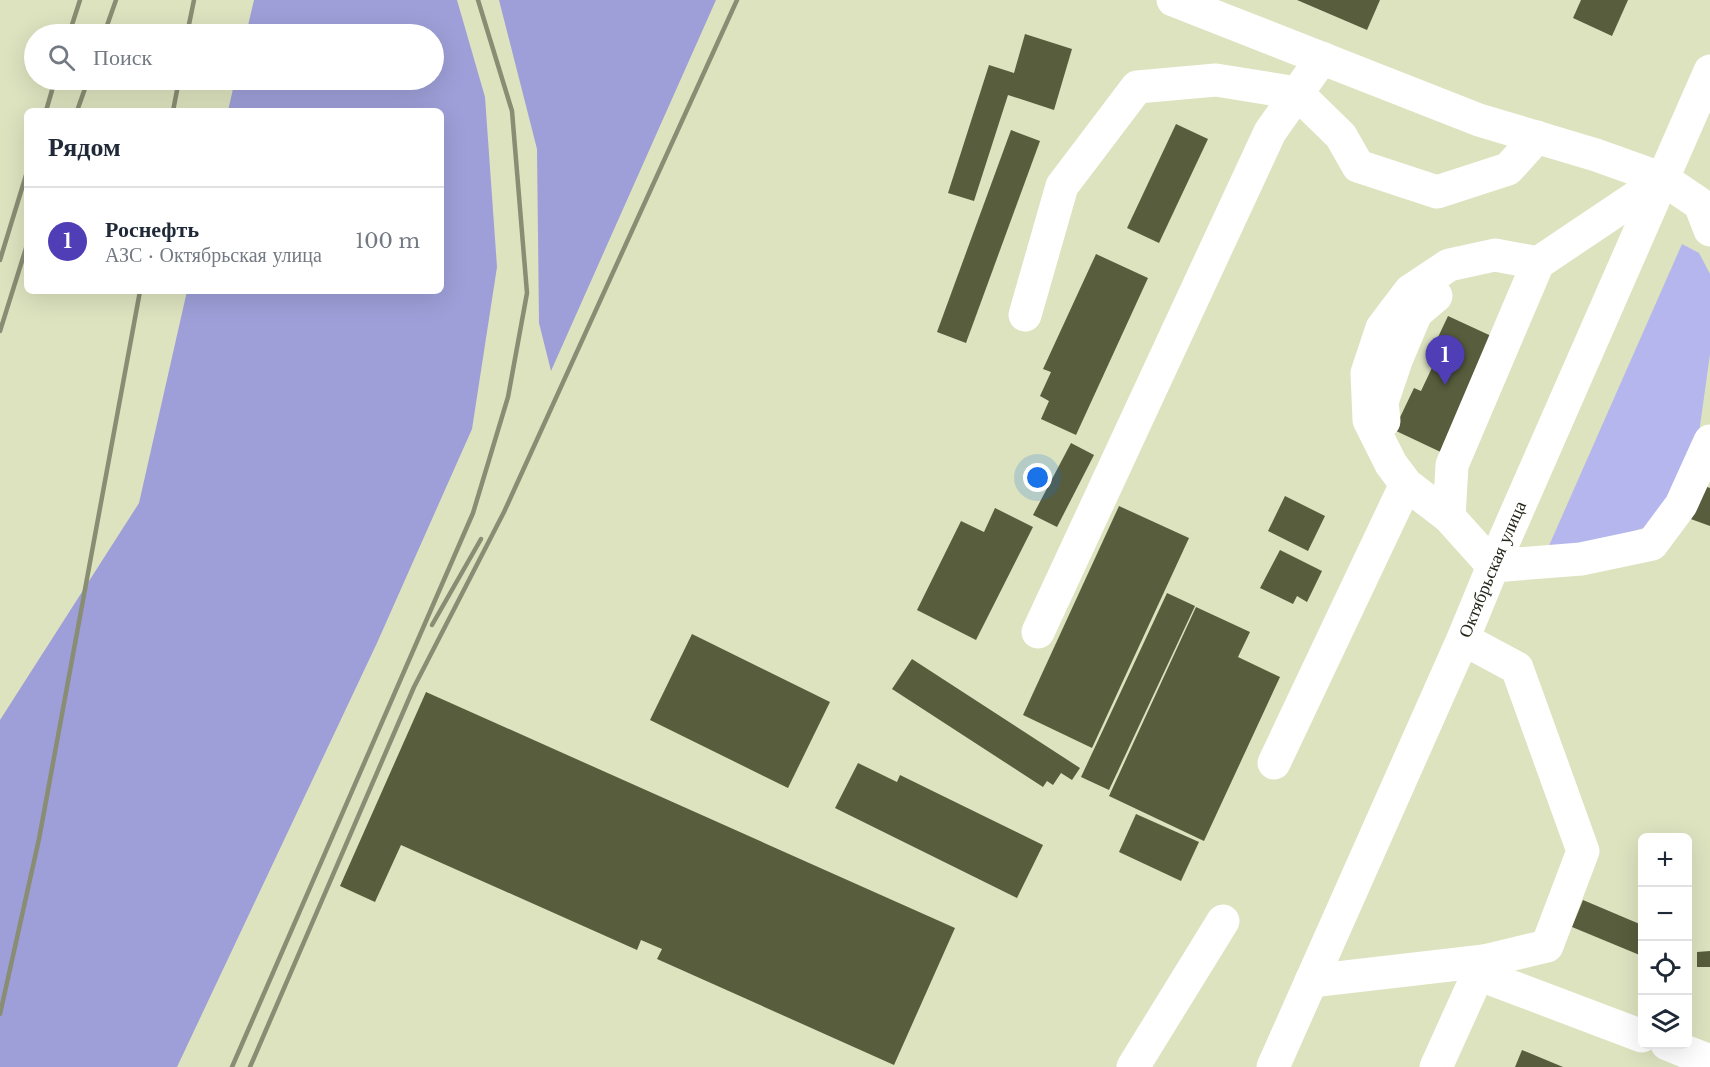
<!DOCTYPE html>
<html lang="ru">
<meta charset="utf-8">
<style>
:root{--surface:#fff;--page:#f6f6f7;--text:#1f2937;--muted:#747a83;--line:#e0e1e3;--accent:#4f3eb6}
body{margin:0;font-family:"Libre Baskerville",serif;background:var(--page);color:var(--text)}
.controls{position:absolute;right:18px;bottom:18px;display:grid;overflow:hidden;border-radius:9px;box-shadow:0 6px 24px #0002}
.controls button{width:54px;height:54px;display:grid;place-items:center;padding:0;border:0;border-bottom:2px solid var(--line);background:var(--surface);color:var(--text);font:30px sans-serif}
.you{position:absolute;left:1038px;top:478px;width:21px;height:21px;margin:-15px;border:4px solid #fff;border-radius:50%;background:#1a73e8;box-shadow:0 0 0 9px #1a73e833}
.badge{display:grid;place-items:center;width:39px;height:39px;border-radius:50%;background:var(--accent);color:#fff;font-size:20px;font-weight:700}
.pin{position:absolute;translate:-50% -50px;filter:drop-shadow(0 2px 3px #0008)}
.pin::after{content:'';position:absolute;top:32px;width:21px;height:18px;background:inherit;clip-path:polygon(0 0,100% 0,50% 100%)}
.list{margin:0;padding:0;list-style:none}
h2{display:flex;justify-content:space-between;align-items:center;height:78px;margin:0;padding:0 24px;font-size:26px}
h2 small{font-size:20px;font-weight:400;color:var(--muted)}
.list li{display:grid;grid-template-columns:39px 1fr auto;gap:18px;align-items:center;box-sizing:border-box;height:108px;padding:0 24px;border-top:2px solid var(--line)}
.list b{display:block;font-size:22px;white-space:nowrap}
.list p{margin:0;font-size:20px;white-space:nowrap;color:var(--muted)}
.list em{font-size:20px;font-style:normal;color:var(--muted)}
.icon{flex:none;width:33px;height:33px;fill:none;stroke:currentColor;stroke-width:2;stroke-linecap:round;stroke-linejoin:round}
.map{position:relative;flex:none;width:1710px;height:1067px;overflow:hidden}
.search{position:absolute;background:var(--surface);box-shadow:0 6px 24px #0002;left:24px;top:24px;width:420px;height:66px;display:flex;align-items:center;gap:15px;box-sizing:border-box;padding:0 21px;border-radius:33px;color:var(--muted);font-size:22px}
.panel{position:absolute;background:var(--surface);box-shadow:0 6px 24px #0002;left:24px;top:108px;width:420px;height:186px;border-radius:9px}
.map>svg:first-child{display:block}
.green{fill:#b4b6ed}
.forest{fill:#9e9fd8}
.building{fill:#585d3d}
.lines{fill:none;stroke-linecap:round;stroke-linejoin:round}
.minor{stroke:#fff;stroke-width:33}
.major{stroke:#fff;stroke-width:33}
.rail{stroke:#898d73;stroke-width:4.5}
.labels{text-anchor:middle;stroke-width:6;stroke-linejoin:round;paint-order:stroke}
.street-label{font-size:18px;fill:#242619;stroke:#dde3bf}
</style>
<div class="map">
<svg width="1710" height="1067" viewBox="0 0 1710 1067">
<rect width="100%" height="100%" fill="#dde3bf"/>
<polygon class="green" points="1682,244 1699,253 1710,274 1710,354 1699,433 1654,525 1554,554 1548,548"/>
<g class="forest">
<polygon points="254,0 457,0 485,97 497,267 472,429 377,643 177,1067 0,1067 0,720 139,503 187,291 441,291 441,111 228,111 235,80 434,80 434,34 246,34"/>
<polygon points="499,0 716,0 551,371 539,323 537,149"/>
</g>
<g class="building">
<polygon points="1297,0 1380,0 1367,30"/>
<polygon points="1581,0 1628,0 1612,36 1573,18"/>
<polygon points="1025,34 1072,49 1054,110 1008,95 974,201 948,193 989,65 1014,73"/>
<polygon points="1176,124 1208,139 1159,243 1127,228"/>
<polygon points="1011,130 1040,141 966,343 937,332"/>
<polygon points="1096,254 1148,278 1076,435 1041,419 1049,401 1040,396 1051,372 1043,369"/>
<polygon points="1448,316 1500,340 1447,455 1394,430 1414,388 1421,391 1438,355 1431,352"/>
<polygon points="1071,443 1094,455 1057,527 1033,515"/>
<polygon points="1702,485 1710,488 1710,526 1688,518"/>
<polygon points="1285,496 1325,516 1308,551 1268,531"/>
<polygon points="1119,506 1189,538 1092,748 1023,715"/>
<polygon points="995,508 1033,527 976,640 917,610 961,521 984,532"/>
<polygon points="1280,550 1322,571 1307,602 1297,596 1293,604 1260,588"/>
<polygon points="1167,593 1195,606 1109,790 1081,777"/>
<polygon points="1196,607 1250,632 1238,657 1280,677 1204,841 1109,796"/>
<polygon points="692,634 830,702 788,788 650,720"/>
<polygon points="912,659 1080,768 1072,780 1061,773 1053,785 1047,781 1043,787 892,689"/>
<polygon points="426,692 955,928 894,1065 657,959 662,949 641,940 637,950 401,845 375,902 340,886"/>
<polygon points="858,763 897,782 900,775 1043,845 1017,898 835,808"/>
<polygon points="1136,814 1199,842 1181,881 1119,852"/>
<polygon points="1583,900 1642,925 1642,956 1572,927"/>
<polygon points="1710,951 1710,967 1697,967 1697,952"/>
<polygon points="1522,1050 1563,1067 1515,1067"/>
</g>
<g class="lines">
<g class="minor">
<polyline points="1173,0 1479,120 1596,155 1663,179 1700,204 1710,230"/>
<polyline points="1663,179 1538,263 1452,465 1449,517 1493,566 1581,559 1652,544 1681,505 1710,441"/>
<polyline points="1025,315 1062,186 1137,87 1216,80 1297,93 1341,136 1358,166 1437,192 1508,169 1537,137"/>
<polyline points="1384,421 1382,402 1397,358 1416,313 1436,296"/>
<polyline points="1449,517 1406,484 1391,464 1369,420 1367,373 1382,328 1410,291 1449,265 1495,255 1538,263"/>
<polyline points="1038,632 1270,132 1322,58"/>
<polyline points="1274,763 1406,484"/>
<polyline points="1478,974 1642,1036"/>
<polyline points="1311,981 1484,961 1547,946 1583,851 1517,668 1463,639"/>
<polyline points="1667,1044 1710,1061"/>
<polyline points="1133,1067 1223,921"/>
<polyline points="1436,1067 1484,961"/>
</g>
<path class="major" id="s1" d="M1273,1067L1463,639L1493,566L1710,71"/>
<g class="rail">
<polyline points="69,34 80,0"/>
<polyline points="104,34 116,0"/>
<polyline points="187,34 194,0"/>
<polyline points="46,111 55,80"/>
<polyline points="77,111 88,80"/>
<polyline points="173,111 179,80"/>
<polyline points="0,260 27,172"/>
<polyline points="0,331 27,245"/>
<polyline points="432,625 481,539"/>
<polyline points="0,1014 39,839 140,291"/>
<polyline points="232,1067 473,513 508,397 527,293 512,111 478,0"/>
<polyline points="250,1067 414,687 504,512 737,0"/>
</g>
</g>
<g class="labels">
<g class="street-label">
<text dy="6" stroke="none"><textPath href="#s1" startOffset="544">Октябрьская улица</textPath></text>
</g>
</g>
</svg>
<div class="controls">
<button>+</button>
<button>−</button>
<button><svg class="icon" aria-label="locate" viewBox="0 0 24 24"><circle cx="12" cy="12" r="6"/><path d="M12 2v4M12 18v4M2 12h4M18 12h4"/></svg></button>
<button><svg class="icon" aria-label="layers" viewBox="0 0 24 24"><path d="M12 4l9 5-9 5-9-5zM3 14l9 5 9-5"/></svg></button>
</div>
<div class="you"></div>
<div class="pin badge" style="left:1445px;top:385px">1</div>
<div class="search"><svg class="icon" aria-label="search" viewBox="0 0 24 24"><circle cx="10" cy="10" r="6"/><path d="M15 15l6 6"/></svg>Поиск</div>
<section class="panel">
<h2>Рядом<small></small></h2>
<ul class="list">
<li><span class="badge">1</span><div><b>Роснефть</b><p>АЗС · Октябрьская улица</p></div><em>100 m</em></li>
</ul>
</section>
</div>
